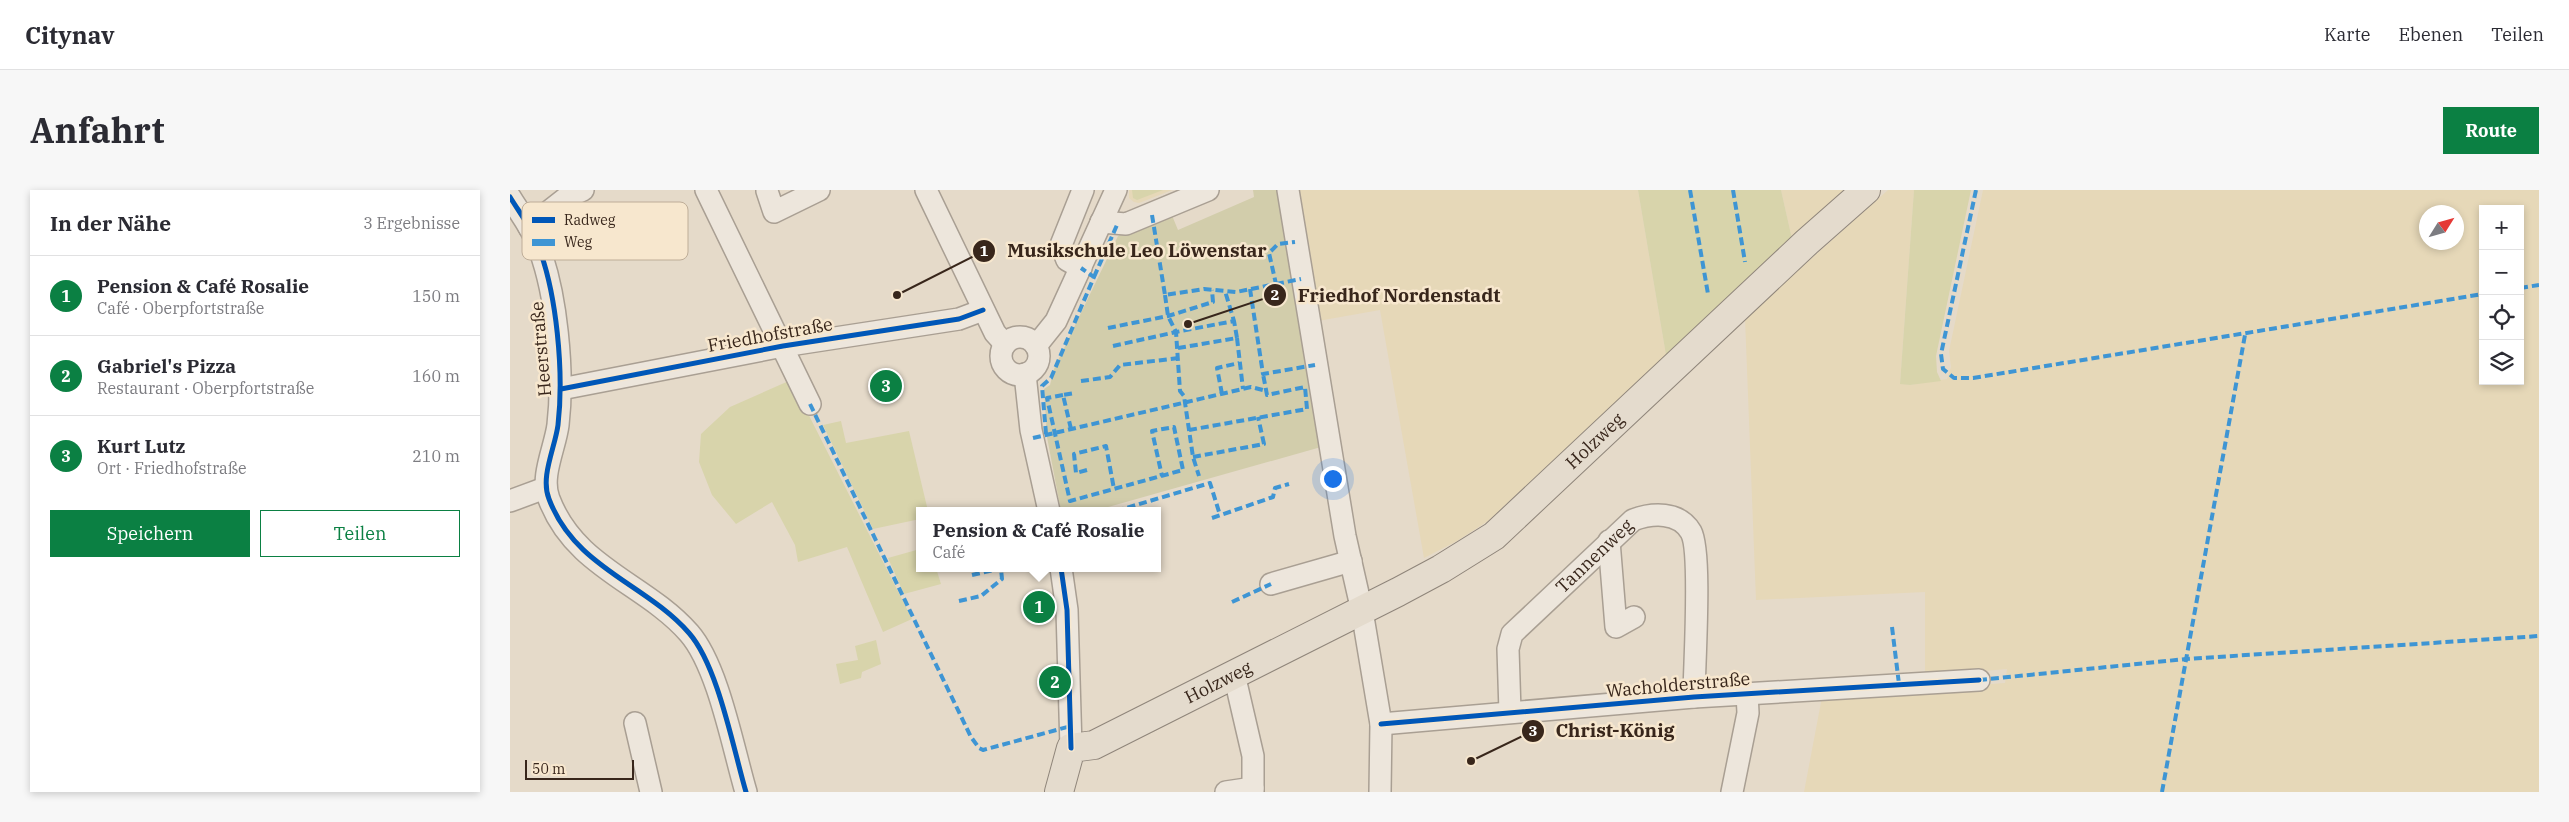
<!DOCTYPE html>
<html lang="de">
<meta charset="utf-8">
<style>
:root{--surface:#fff;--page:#f7f7f7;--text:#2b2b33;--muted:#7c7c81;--line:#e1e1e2;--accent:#0b8043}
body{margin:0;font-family:"IBM Plex Serif",serif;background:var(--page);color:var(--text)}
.controls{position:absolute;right:15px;top:15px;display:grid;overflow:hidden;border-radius:0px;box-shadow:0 2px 8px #0003}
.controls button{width:45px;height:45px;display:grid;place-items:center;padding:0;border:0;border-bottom:1px solid var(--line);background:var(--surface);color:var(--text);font:25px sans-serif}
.compass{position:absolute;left:1909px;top:15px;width:45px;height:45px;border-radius:50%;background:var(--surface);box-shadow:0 2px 8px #0003;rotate:53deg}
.scale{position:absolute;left:15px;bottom:12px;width:109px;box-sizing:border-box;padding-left:5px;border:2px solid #38261b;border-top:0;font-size:14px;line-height:18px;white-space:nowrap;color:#38261b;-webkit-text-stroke:4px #f7e7ce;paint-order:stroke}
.you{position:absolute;left:822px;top:288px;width:18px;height:18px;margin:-12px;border:4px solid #fff;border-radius:50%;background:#1a73e8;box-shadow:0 0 0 8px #1a73e833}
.badge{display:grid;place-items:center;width:32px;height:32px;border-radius:50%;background:var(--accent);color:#fff;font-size:16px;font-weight:700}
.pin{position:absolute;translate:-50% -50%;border:2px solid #fff;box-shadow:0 1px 5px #0006}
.popup{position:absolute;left:406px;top:317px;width:245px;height:65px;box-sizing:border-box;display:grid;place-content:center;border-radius:0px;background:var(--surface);filter:drop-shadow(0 1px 4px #0005);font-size:16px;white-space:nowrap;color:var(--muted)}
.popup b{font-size:19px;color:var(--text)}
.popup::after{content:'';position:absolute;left:50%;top:100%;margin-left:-10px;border:10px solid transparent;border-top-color:var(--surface)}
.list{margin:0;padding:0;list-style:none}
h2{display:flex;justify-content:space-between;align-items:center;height:65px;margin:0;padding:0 20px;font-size:21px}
h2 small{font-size:16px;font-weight:400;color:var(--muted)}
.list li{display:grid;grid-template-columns:32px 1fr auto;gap:15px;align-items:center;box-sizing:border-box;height:80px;padding:0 20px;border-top:1px solid var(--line)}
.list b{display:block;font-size:19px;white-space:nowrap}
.list p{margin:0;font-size:16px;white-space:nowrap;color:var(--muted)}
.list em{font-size:16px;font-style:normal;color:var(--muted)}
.actions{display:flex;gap:10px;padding:15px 20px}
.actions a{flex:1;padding:11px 0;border:1px solid var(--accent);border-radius:0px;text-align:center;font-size:18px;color:var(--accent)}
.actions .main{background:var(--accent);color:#fff}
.icon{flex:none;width:28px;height:28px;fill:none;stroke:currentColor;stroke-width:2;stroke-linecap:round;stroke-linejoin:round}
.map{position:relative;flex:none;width:2029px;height:602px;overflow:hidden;border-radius:0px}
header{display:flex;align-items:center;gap:30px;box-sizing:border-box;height:70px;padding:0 25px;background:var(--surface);border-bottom:1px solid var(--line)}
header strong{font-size:24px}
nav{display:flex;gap:28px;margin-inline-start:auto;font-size:18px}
.intro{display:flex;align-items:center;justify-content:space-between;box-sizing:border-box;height:120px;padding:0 30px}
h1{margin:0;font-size:35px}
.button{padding:12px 22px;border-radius:0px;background:var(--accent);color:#fff;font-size:18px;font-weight:700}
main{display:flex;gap:30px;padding:0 30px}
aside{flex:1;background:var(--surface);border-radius:0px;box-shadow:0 2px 8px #0003}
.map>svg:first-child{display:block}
.farmland{fill:#e6d8b8;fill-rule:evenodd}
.green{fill:#d8d4ab}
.cemetery{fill:#d2cdab}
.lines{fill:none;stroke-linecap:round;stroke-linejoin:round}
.minor-casing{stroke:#a99f93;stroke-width:24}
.major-casing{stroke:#8f857a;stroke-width:30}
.minor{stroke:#ede6dc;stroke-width:21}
.major{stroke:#e4dbcd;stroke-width:28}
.quiet{stroke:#3e95d4;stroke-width:4;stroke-dasharray:8 4;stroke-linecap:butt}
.cycleway-casing{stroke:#f7e7ce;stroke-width:8}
.cycleway{stroke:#0057b8;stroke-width:5}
.labels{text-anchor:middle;stroke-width:5;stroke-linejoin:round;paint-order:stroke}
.street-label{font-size:18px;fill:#38261b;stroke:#f7e7ce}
.key{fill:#f7e7ce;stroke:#bead98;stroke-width:1}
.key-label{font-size:14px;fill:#38261b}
.leader{fill:none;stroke:#38261b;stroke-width:2}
.callout-dot{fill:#38261b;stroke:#f7e7ce;stroke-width:2}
.mark-label{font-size:15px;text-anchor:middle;font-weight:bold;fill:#fff}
.callout-label{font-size:19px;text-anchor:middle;font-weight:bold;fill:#38261b;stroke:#f7e7ce;stroke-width:5;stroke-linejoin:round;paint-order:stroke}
</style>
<header>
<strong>Citynav</strong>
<nav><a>Karte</a><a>Ebenen</a><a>Teilen</a></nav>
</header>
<div class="intro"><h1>Anfahrt</h1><a class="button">Route</a></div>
<main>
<aside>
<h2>In der Nähe<small>3 Ergebnisse</small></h2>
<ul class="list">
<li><span class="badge">1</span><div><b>Pension &amp; Café Rosalie</b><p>Café · Oberpfortstraße</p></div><em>150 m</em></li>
<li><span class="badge">2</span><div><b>Gabriel's Pizza</b><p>Restaurant · Oberpfortstraße</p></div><em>160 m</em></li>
<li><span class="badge">3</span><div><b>Kurt Lutz</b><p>Ort · Friedhofstraße</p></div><em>210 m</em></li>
</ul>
<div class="actions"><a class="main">Speichern</a><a>Teilen</a></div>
</aside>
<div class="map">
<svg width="2029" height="602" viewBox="0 0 2029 602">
<rect width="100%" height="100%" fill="#e5dac9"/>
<g class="farmland">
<polygon points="619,0 662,0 629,13 624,12 619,8"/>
<polygon points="788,0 1128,0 1156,165 978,331 947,351 914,368 870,120 808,131"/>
<polygon points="1271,0 1343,0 1282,49"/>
<path d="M1378,0H1404L1390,193L1400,195L1437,189L1441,177L1439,161L1473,0H2029V602H1294L1312,507L1495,493L1497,479L1415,486V402L1246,410L1235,128ZM1973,19H2010V191H1973ZM1916,22H1946V52H1916Z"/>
</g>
<g class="green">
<polygon points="622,0 653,0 627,10 623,8"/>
<polygon points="1128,0 1271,0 1282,49 1156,165"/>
<polygon points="1404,0 1461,0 1426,166 1427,182 1431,191 1400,195 1390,194"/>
<polygon points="281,190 402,429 373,442 337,357 288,372 285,355 262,312 226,334 202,305 189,272 191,244 220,217"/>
<polygon points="331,231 336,253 399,241 418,321 410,321 410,329 363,339 313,235"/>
<polygon points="410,359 410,378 426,378 431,394 394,404 378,368"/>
<polygon points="366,450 371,474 352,482 351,488 330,494 326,474 348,470 345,456"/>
</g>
<polygon class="cemetery" points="743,0 770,0 811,257 584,321 551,321 537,247 534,199 540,195 544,179 608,46 661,23 668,40 744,7"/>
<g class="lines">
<defs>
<g id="minor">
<polyline points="196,0 300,214"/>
<polyline points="416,0 485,143 495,154"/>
<polyline points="778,0 835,346 852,421 871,534 870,602"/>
<polyline points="257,1 264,22 309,0"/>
<path d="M0,7C9,22 21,37 27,53C47,102 54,183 48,235C45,258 30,287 39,309C65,378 135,393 179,443C208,476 223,558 236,602"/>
<polyline points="591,32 616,34 698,0"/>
<polyline points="19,37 56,8 73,0"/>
<polyline points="571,78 557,70 551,55 573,0"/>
<circle cx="510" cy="166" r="19"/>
<polyline points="526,156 546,131 606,0"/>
<polyline points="515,184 521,240 539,321"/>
<polyline points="51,199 273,156 449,129 473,120"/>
<polyline points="0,311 35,298"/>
<polyline points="1099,351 1106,437 1124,427"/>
<polyline points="551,378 557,420 561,558"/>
<polyline points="761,394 841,371"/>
<polyline points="724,484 743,566 743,602"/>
<path id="s1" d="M1000,522L998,459L1002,444L1123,330C1142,323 1169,321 1181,342C1192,362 1184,477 1184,507"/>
<polyline points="125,533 141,602"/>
<polyline points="871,534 1184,507 1469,490"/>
<polyline points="716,602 743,598"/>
<polyline points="1222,602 1238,523 1237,503"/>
</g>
<g id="major">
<path id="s2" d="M549,602L561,558L584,555L888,402L931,379L984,346L1297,52L1356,0"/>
</g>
</defs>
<use href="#minor" class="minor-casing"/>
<use href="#major" class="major-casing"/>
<use href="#minor" class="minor"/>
<use href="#major" class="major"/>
<g class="quiet">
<polyline points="1180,0 1198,104"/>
<polyline points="1223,0 1235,72"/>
<polyline points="1466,0 1431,164 1433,179 1444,188 1463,188 1973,104"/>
<polyline points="642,25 655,105 694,99 726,102 766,94 759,63 768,54 785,52"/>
<polyline points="584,87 607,35"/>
<polyline points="766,94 791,89"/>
<polyline points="2010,98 2029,95"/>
<polyline points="740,99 753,184 805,175"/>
<polyline points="655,105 658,126 666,142 670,201 674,206 683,267 689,286"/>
<polyline points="598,138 658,126 703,112 702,100"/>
<polyline points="727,148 733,199"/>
<polyline points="603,156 666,142 724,131 715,101"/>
<polyline points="668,158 727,148 724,131"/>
<polyline points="571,191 600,187 610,175 669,168"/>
<polyline points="712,204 707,178 729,173"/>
<polyline points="553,205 537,208 560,311 673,280 664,237 642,241 652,286"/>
<polyline points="300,214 461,547 469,558 473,560 561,536"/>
<polyline points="561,239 553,205 565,203"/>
<polyline points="679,240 797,219 795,197 757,205 753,184"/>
<polyline points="536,244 532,196 541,188 584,87 571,78"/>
<polyline points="523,248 741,197 757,201"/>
<polyline points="683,267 754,254 748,227"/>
<polyline points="577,280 566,283 564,264 596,256 604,299"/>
<polyline points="606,321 700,293 710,325"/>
<polyline points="702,328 763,307 765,298 779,294"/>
<polyline points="462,385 492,378"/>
<polyline points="449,411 471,406 492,389 491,379"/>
<polyline points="722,412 761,394"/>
<polyline points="1382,437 1389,494"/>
<polyline points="1469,490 1676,469 2029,446"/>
<polyline points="1652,602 1735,145"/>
</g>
<defs>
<g id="cycleway">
<path d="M0,7C9,22 21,37 27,53C47,102 54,183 48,235C45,258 30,287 39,309C65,378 135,393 179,443C208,476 223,558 236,602"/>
<polyline points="51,199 273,156 449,129 473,120"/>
<polyline points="551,378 557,420 561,558"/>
<polyline points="871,534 1184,507 1469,490"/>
</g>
</defs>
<use href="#cycleway" class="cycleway-casing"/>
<use href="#cycleway" class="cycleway"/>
</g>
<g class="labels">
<g class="street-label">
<text transform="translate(260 145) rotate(-10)" y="6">Friedhofstraße</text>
<text transform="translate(31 159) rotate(-95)" y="6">Heerstraße</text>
<text dy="6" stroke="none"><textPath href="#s2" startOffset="659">Holzweg</textPath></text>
<text dy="6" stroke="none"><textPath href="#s1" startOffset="192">Tannenweg</textPath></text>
<text dy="6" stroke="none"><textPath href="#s2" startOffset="208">Holzweg</textPath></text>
<text transform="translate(1168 495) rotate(-5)" y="6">Wacholderstraße</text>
</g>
</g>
<rect x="12" y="12" width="166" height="58" rx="8" class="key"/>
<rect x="22" y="27" width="23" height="6" fill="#0057b8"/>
<rect x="22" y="49" width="23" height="7" fill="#3e95d4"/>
<g class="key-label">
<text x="54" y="35">Radweg</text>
<text x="54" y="57">Weg</text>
</g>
<path class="leader" d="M387 105L474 61M678 134L765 105M961 571L1023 541"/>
<g class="callout-dot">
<circle cx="387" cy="105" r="5"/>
<circle cx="678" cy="134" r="5"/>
<circle cx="961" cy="571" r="5"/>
<circle cx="474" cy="61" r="12"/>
<circle cx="765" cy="105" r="12"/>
<circle cx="1023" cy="541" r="12"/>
</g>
<g class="mark-label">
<text x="474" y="66">1</text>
<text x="765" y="110">2</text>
<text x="1023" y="546">3</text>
</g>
<g class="callout-label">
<text x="627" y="67">Musikschule Leo Löwenstar</text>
<text x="889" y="112">Friedhof Nordenstadt</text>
<text x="1105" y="547">Christ-König</text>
</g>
</svg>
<div class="controls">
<button>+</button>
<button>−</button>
<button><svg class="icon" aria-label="locate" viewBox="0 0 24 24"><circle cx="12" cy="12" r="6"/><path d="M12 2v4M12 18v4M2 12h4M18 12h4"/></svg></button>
<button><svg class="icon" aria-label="layers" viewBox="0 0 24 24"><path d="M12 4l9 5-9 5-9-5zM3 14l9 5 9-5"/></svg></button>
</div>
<svg class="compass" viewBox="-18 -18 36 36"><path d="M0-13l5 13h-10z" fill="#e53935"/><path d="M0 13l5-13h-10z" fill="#7c7c81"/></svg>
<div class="scale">50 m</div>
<div class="you"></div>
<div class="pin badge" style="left:529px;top:417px">1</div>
<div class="popup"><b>Pension &amp; Café Rosalie</b>Café</div>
<div class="pin badge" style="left:545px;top:492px">2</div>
<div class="pin badge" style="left:376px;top:196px">3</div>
</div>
</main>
